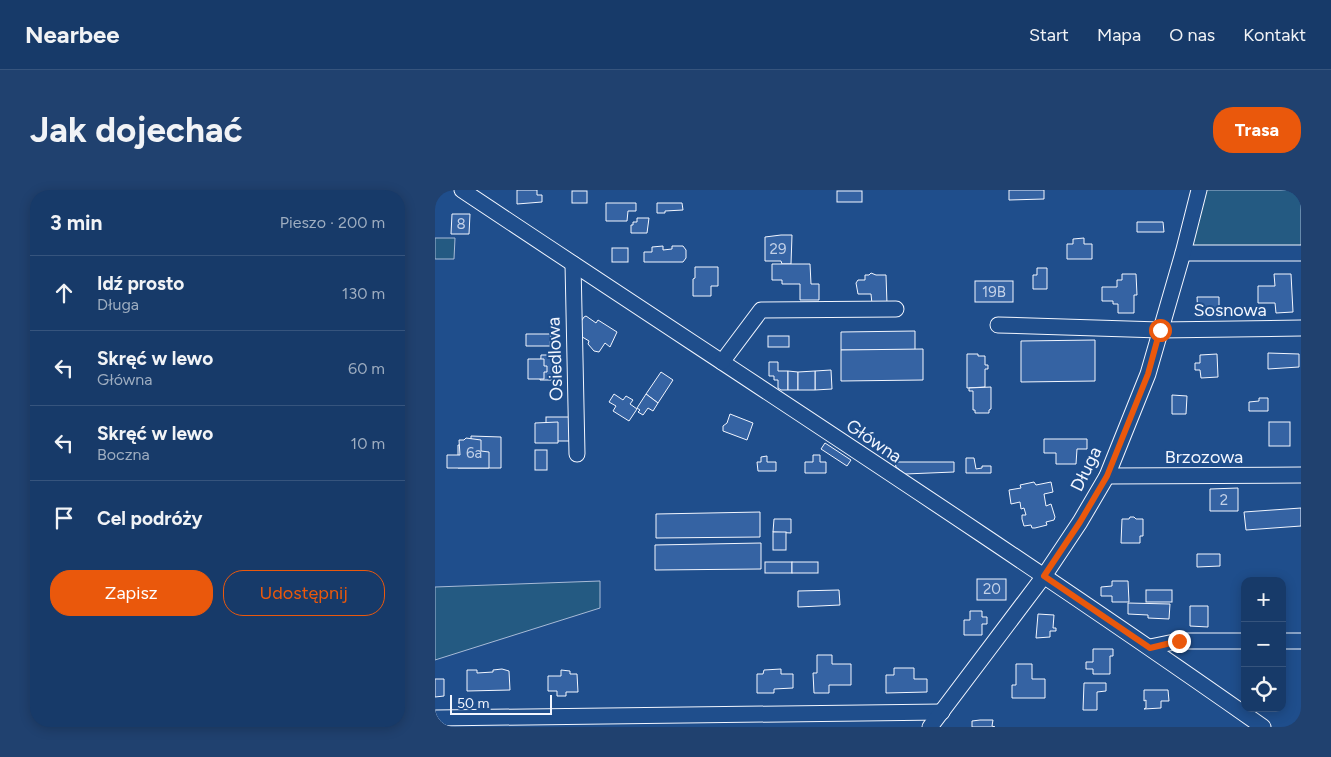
<!DOCTYPE html>
<html lang="pl">
<meta charset="utf-8">
<style>
:root{--surface:#173a69;--page:#20416f;--text:#f1f3f6;--muted:#9eadc0;--line:#36547d;--accent:#ea580c}
body{margin:0;font-family:Figtree,sans-serif;background:var(--page);color:var(--text)}
.controls{position:absolute;right:15px;bottom:15px;display:grid;overflow:hidden;border-radius:10px;box-shadow:0 2px 12px #0003}
.controls button{width:45px;height:45px;display:grid;place-items:center;padding:0;border:0;border-bottom:1px solid var(--line);background:var(--surface);color:var(--text);font:25px sans-serif}
.scale{position:absolute;left:15px;bottom:12px;width:102px;box-sizing:border-box;padding-left:5px;border:2px solid #f2f6ff;border-top:0;font-size:14px;line-height:18px;white-space:nowrap;color:#f2f6ff;-webkit-text-stroke:4px #1f4e8c;paint-order:stroke}
.stop{position:absolute;width:15px;height:15px;margin:-11px;border:4px solid #ea580c;border-radius:50%;background:#fff}
.stop.end{background:#ea580c;border-color:#fff;box-shadow:0 1px 5px #0008}
.list{margin:0;padding:0;list-style:none}
h2{display:flex;justify-content:space-between;align-items:center;height:65px;margin:0;padding:0 20px;font-size:21px}
h2 small{font-size:16px;font-weight:400;color:var(--muted)}
.list li{display:grid;grid-template-columns:32px 1fr auto;gap:15px;align-items:center;box-sizing:border-box;height:75px;padding:0 20px;border-top:1px solid var(--line)}
.list b{display:block;font-size:19px;white-space:nowrap}
.list p{margin:0;font-size:16px;white-space:nowrap;color:var(--muted)}
.list em{font-size:16px;font-style:normal;color:var(--muted)}
.actions{display:flex;gap:10px;padding:15px 20px}
.actions a{flex:1;padding:11px 0;border:1px solid var(--accent);border-radius:20px;text-align:center;font-size:18px;color:var(--accent)}
.actions .main{background:var(--accent);color:#fff}
.icon{flex:none;width:28px;height:28px;fill:none;stroke:currentColor;stroke-width:2;stroke-linecap:round;stroke-linejoin:round}
.map{position:relative;flex:none;width:866px;height:537px;overflow:hidden;border-radius:20px}
header{display:flex;align-items:center;gap:30px;box-sizing:border-box;height:70px;padding:0 25px;background:var(--surface);border-bottom:1px solid var(--line)}
header strong{font-size:24px}
nav{display:flex;gap:28px;margin-inline-start:auto;font-size:18px}
.intro{display:flex;align-items:center;justify-content:space-between;box-sizing:border-box;height:120px;padding:0 30px}
h1{margin:0;font-size:35px}
.button{padding:12px 22px;border-radius:20px;background:var(--accent);color:#fff;font-size:18px;font-weight:700}
main{display:flex;gap:30px;padding:0 30px}
aside{flex:1;background:var(--surface);border-radius:20px;box-shadow:0 2px 12px #0003}
.map>svg:first-child{display:block}
.green{fill:#245a82;stroke:#a8bbd7}
.building{fill:#3563a3;stroke:#f2f6ff}
.lines{fill:none;stroke-linecap:round;stroke-linejoin:round}
.minor-casing{stroke:#f2f6ff;stroke-width:17}
.minor{stroke:#1f4e8c;stroke-width:15}
.route{stroke:#ea580c;stroke-width:6}
.labels{text-anchor:middle;stroke-width:4;stroke-linejoin:round;paint-order:stroke}
.number-label{font-size:15px;fill:#c3d1e8}
.street-label{font-size:18px;fill:#f2f6ff;stroke:#1f4e8c}
</style>
<header>
<strong>Nearbee</strong>
<nav><a>Start</a><a>Mapa</a><a>O nas</a><a>Kontakt</a></nav>
</header>
<div class="intro"><h1>Jak dojechać</h1><a class="button">Trasa</a></div>
<main>
<aside>
<h2>3 min<small>Pieszo · 200 m</small></h2>
<ul class="list">
<li><svg class="icon" aria-label="ahead" viewBox="0 0 24 24"><path d="M12 20V5M6 11l6-6 6 6"/></svg><div><b>Idź prosto</b><p>Długa</p></div><em>130 m</em></li>
<li><svg class="icon" aria-label="left" viewBox="0 0 24 24"><path d="M17 20v-9H6M10 6l-5 5 5 5"/></svg><div><b>Skręć w lewo</b><p>Główna</p></div><em>60 m</em></li>
<li><svg class="icon" aria-label="left" viewBox="0 0 24 24"><path d="M17 20v-9H6M10 6l-5 5 5 5"/></svg><div><b>Skręć w lewo</b><p>Boczna</p></div><em>10 m</em></li>
<li><svg class="icon" aria-label="arrive" viewBox="0 0 24 24"><path d="M6 21V4h12l-3 4 3 4H6"/></svg><div><b>Cel podróży</b></div></li>
</ul>
<div class="actions"><a class="main">Zapisz</a><a>Udostępnij</a></div>
</aside>
<div class="map">
<svg width="866" height="537" viewBox="0 0 866 537">
<rect width="100%" height="100%" fill="#1f4e8c"/>
<g class="green">
<polygon points="771,0 866,0 866,60 756,60"/>
<polygon points="0,48 20,48 19,69 0,69"/>
<polygon points="165,391 165,418 0,470 0,397"/>
</g>
<g class="building">
<polygon points="82,0 102,0 102,5 107,5 107,12 82,14"/>
<polygon points="574,0 609,0 609,9 574,10"/>
<rect x="137" y="1" width="15" height="12"/>
<rect x="402" y="1" width="25" height="11"/>
<polygon points="171,13 201,13 201,21 193,21 192,31 171,31"/>
<polygon points="222,13 247,13 248,20 230,21 230,23 222,23"/>
<polygon points="17,24 35,24 34,44 16,44"/>
<polygon points="202,28 214,28 212,43 196,43 196,35 198,35 198,32 202,32"/>
<polygon points="702,32 728,32 729,42 702,42"/>
<polygon points="346,45 357,45 356,74 347,74 346,71 330,71 330,47"/>
<polygon points="649,48 649,54 657,54 657,69 632,69 632,54 638,54 638,49"/>
<polygon points="228,56 228,60 237,59 237,56 248,56 251,60 251,68 248,72 209,72 209,62 217,62 217,57"/>
<rect x="177" y="58" width="16" height="14"/>
<polygon points="337,74 375,74 376,94 384,94 384,110 365,110 365,94 347,94 347,90 337,90"/>
<polygon points="260,77 283,77 283,96 276,96 276,106 258,106 258,89 260,88"/>
<polygon points="602,78 612,78 612,99 598,99 598,85 602,85"/>
<polygon points="436,83 441,85 451,85 452,114 437,114 436,104 423,104 421,93 423,90 430,90 430,85 434,85"/>
<polygon points="687,84 701,84 702,105 699,105 699,123 683,123 683,114 678,114 678,111 667,111 667,97 682,97 682,90 687,90"/>
<polygon points="839,84 856,84 858,122 841,123 840,113 823,113 823,96 840,96"/>
<rect x="540" y="91" width="38" height="21"/>
<polygon points="762,107 784,107 784,125 763,125"/>
<polygon points="151,126 161,133 163,130 182,142 175,157 170,153 164,162 159,161 153,154 154,151 139,142 149,127"/>
<polygon points="480,141 480,160 406,160 406,142"/>
<polygon points="91,144 116,144 115,156 91,156"/>
<rect x="333" y="146" width="21" height="11"/>
<polygon points="660,150 660,191 586,192 586,151"/>
<polygon points="488,159 488,190 406,191 406,160"/>
<polygon points="833,163 864,164 864,177 833,179"/>
<polygon points="532,164 543,164 543,166 550,166 550,175 553,175 553,179 550,179 550,197 532,198"/>
<polygon points="782,164 783,187 766,188 765,180 760,180 760,173 765,173 765,165"/>
<polygon points="106,165 125,165 125,190 105,190"/>
<polygon points="93,169 109,169 109,176 112,176 112,182 109,182 109,189 93,189"/>
<polygon points="334,172 343,172 343,181 353,181 353,200 346,200 343,198 343,190 339,190 339,186 334,186"/>
<polygon points="396,180 397,199 380,200 380,181"/>
<polygon points="353,181 363,182 363,200 353,200"/>
<polygon points="380,181 380,200 363,200 363,182"/>
<polygon points="226,182 238,190 223,213 211,204"/>
<polygon points="556,197 556,219 554,220 554,223 540,223 540,220 538,220 538,201 534,201 534,198"/>
<polygon points="179,204 188,210 191,206 198,210 195,214 202,219 194,231 178,221 181,216 174,212"/>
<polygon points="211,204 223,213 218,221 213,218 208,225 203,222 205,220 202,218"/>
<polygon points="737,205 752,206 751,224 737,224"/>
<polygon points="824,208 833,208 833,221 814,221 814,212 824,211"/>
<polygon points="295,224 318,233 312,250 288,241 288,236 292,233"/>
<rect x="111" y="227" width="26" height="24"/>
<polygon points="123,232 123,253 100,253 100,233"/>
<rect x="834" y="232" width="21" height="24"/>
<polygon points="36,246 66,247 66,278 23,278 23,255 36,255"/>
<polygon points="31,248 46,250 46,261 54,262 54,278 12,278 12,265 25,265 24,250 29,250"/>
<polygon points="609,249 652,249 652,259 642,259 641,274 621,274 621,263 609,263"/>
<polygon points="390,253 416,270 412,276 386,259"/>
<rect x="100" y="260" width="12" height="20"/>
<polygon points="378,265 385,265 385,272 391,272 391,283 370,283 370,272 378,272"/>
<polygon points="332,266 332,272 341,272 341,281 323,281 322,272 326,272 326,267"/>
<polygon points="531,268 539,268 541,279 547,278 547,276 556,276 556,283 531,283"/>
<polygon points="460,272 519,272 519,282 470,284 461,277"/>
<polygon points="599,292 601,295 616,292 618,302 609,304 611,316 616,314 620,327 619,330 611,332 612,335 600,338 597,338 596,335 589,336 587,329 587,325 591,325 589,318 586,319 585,312 576,314 574,300 586,298 585,295"/>
<polygon points="803,298 803,321 775,321 775,299"/>
<polygon points="866,318 866,336 811,340 809,322"/>
<polygon points="325,322 325,347 221,348 221,324"/>
<polygon points="695,327 699,327 701,329 708,329 708,346 705,346 705,353 686,353 687,329 694,329"/>
<polygon points="339,329 356,329 356,343 338,342"/>
<rect x="338" y="342" width="13" height="18"/>
<polygon points="326,353 326,379 220,380 220,355"/>
<polygon points="762,364 785,364 785,376 762,377"/>
<rect x="330" y="372" width="27" height="11"/>
<rect x="357" y="372" width="26" height="11"/>
<rect x="542" y="389" width="29" height="21"/>
<polygon points="677,391 693,391 694,412 677,412 677,406 666,406 666,397 677,396"/>
<polygon points="404,400 405,415 363,417 363,401"/>
<rect x="711" y="400" width="26" height="12"/>
<polygon points="693,413 735,414 734,429 713,428 713,425 693,424"/>
<polygon points="755,416 773,416 773,437 755,436"/>
<polygon points="535,421 547,421 547,427 552,427 552,434 547,434 547,445 529,445 529,430 535,430"/>
<polygon points="603,424 619,425 618,438 621,438 621,441 615,441 615,447 601,448"/>
<polygon points="658,459 678,459 678,466 675,466 675,484 658,484 658,479 651,479 651,472 658,472"/>
<polygon points="382,465 397,465 397,474 416,474 416,495 394,495 394,503 379,503 378,483 382,483"/>
<polygon points="581,474 597,474 597,489 610,489 610,508 577,508 577,495 581,495"/>
<polygon points="459,478 479,478 479,489 492,489 492,502 451,503 451,485 459,485"/>
<polygon points="67,479 74,481 75,500 32,501 32,480 42,480 42,483 58,482 58,480"/>
<polygon points="346,479 346,484 358,484 358,498 339,499 339,503 322,503 322,484 328,484 329,480"/>
<polygon points="126,480 135,481 135,484 142,484 143,502 131,502 131,506 122,506 122,501 113,501 113,486 126,486"/>
<polygon points="0,489 9,489 9,506 0,507"/>
<polygon points="649,493 671,493 671,501 662,502 662,520 648,520"/>
<polygon points="709,500 733,500 734,511 726,511 726,518 709,519 711,518 711,510 709,511"/>
<polygon points="545,530 558,530 557,536 560,537 537,537 537,531"/>
</g>
<g class="lines">
<defs>
<g id="minor">
<path d="M27,0C294,178 565,352 828,537"/>
<polyline points="748,63 866,63"/>
<polyline points="138,74 142,264"/>
<polyline points="563,135 725,140 866,138"/>
<polyline points="287,172 326,120 461,119"/>
<polyline points="672,286 866,285"/>
<polyline points="847,451 866,451"/>
<polyline points="715,457 744,451 810,451"/>
<polyline points="0,528 507,522"/>
<polyline points="495,537 609,386 645,332 672,286 713,184 748,63 764,0"/>
</g>
</defs>
<use href="#minor" class="minor-casing"/>
<use href="#minor" class="minor"/>
</g>
<g class="lines">
<polyline class="route" points="725,140 713,184 672,286 645,332 609,386 715,458 744,451"/>
</g>
<g class="labels">
<g class="number-label">
<text x="26" y="39">8</text>
<text x="343" y="64">29</text>
<text x="559" y="107">19B</text>
<text x="39" y="268">6a</text>
<text x="789" y="315">2</text>
<text x="557" y="404">20</text>
</g>
<g class="street-label">
<text x="795" y="126">Sosnowa</text>
<text transform="translate(120 169) rotate(-92)" y="6">Osiedlowa</text>
<text transform="translate(439 251) rotate(34)" y="6">Główna</text>
<text x="769" y="273">Brzozowa</text>
<text transform="translate(651 279) rotate(-64)" y="6">Długa</text>
</g>
</g>
</svg>
<div class="controls">
<button>+</button>
<button>−</button>
<button><svg class="icon" aria-label="locate" viewBox="0 0 24 24"><circle cx="12" cy="12" r="6"/><path d="M12 2v4M12 18v4M2 12h4M18 12h4"/></svg></button>
</div>
<div class="scale">50 m</div>
<div class="stop" style="left:725px;top:140px"></div>
<div class="stop end" style="left:744px;top:451px"></div>
</div>
</main>
